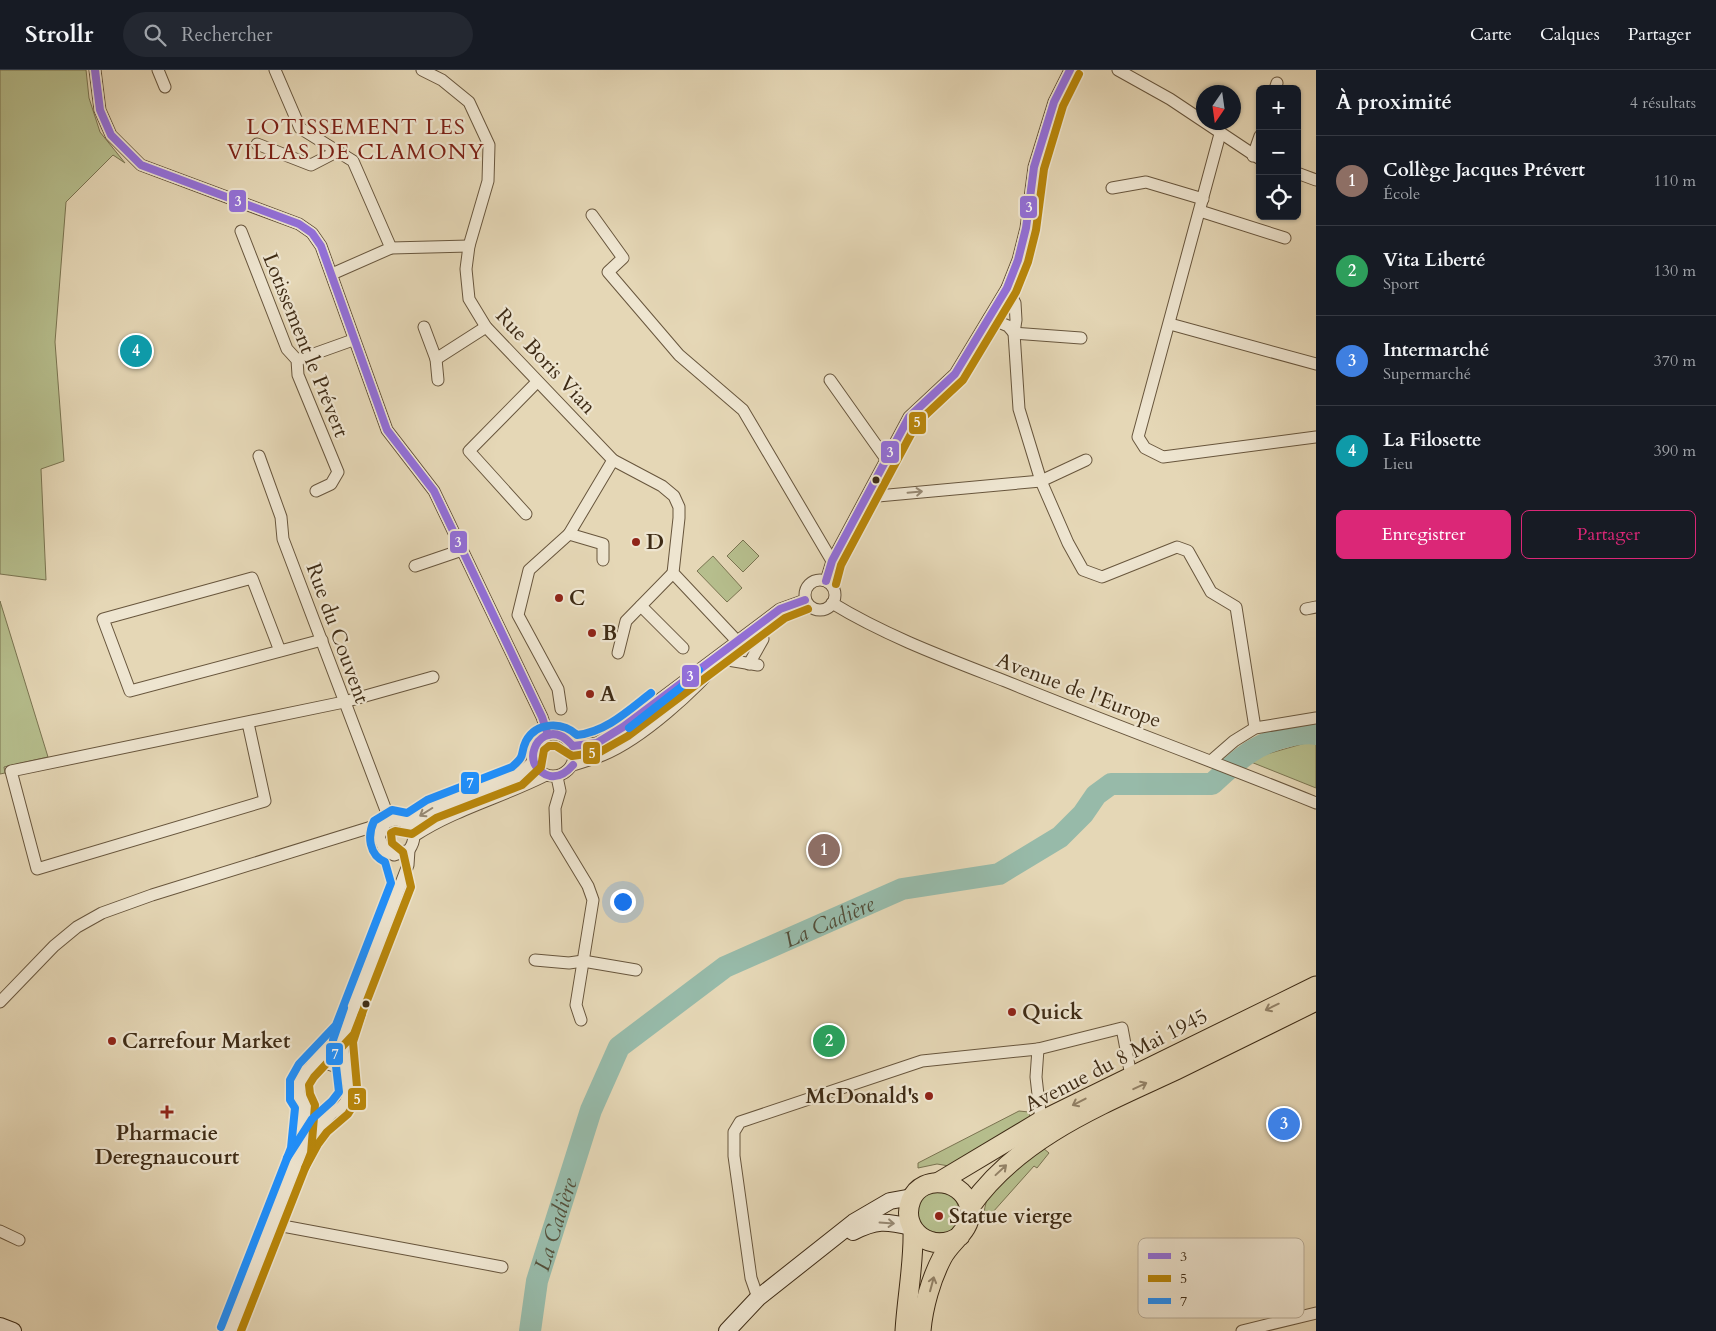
<!DOCTYPE html>
<html lang="fr">
<meta charset="utf-8">
<style>
:root{--surface:#171b24;--page:#242831;--text:#f1f3f6;--muted:#9ea1a6;--line:#363941;--accent:#db2777}
body{margin:0;font-family:Cardo,serif;background:var(--page);color:var(--text)}
.controls{position:absolute;right:15px;top:15px;display:grid;overflow:hidden;border-radius:8px;box-shadow:0 1px 4px #0004}
.controls button{width:45px;height:45px;display:grid;place-items:center;padding:0;border:0;border-bottom:1px solid var(--line);background:var(--surface);color:var(--text);font:25px sans-serif}
.compass{position:absolute;left:1196px;top:15px;width:45px;height:45px;border-radius:50%;background:var(--surface);box-shadow:0 1px 4px #0004;rotate:193deg}
.you{position:absolute;left:622px;top:831px;width:18px;height:18px;margin:-12px;border:4px solid #fff;border-radius:50%;background:#1a73e8;box-shadow:0 0 0 8px #1a73e833}
.badge{display:grid;place-items:center;width:32px;height:32px;border-radius:50%;background:var(--accent);color:#fff;font-size:16px;font-weight:700}
.pin{position:absolute;translate:-50% -50%;border:2px solid #fff;box-shadow:0 1px 5px #0006}
.list{margin:0;padding:0;list-style:none}
h2{display:flex;justify-content:space-between;align-items:center;height:65px;margin:0;padding:0 20px;font-size:21px}
h2 small{font-size:16px;font-weight:400;color:var(--muted)}
.list li{display:grid;grid-template-columns:32px 1fr auto;gap:15px;align-items:center;box-sizing:border-box;height:90px;padding:0 20px;border-top:1px solid var(--line)}
.list b{display:block;font-size:19px;white-space:nowrap}
.list p{margin:0;font-size:16px;white-space:nowrap;color:var(--muted)}
.list em{font-size:16px;font-style:normal;color:var(--muted)}
.actions{display:flex;gap:10px;padding:15px 20px}
.actions a{flex:1;padding:11px 0;border:1px solid var(--accent);border-radius:8px;text-align:center;font-size:18px;color:var(--accent)}
.actions .main{background:var(--accent);color:#fff}
.icon{flex:none;width:28px;height:28px;fill:none;stroke:currentColor;stroke-width:2;stroke-linecap:round;stroke-linejoin:round}
.map{position:relative;flex:none;width:1316px;height:1261px;overflow:hidden}
header{display:flex;align-items:center;gap:30px;box-sizing:border-box;height:70px;padding:0 25px;background:var(--surface);border-bottom:1px solid var(--line)}
header strong{font-size:24px}
nav{display:flex;gap:28px;margin-inline-start:auto;font-size:18px}
.search{width:350px;height:45px;background:var(--page);display:flex;align-items:center;gap:12px;box-sizing:border-box;padding:0 18px;border-radius:28px;color:var(--muted);font-size:19px}
main{display:flex}
aside{flex:1;background:var(--surface)}
.map>svg:first-child{display:block}
.green{fill:#b6be8d;stroke:#7a7451}
.lines{fill:none;stroke-linecap:round;stroke-linejoin:round}
.river{stroke:#97baa9;stroke-width:22}
.street-casing{stroke:#68563d;stroke-width:13}
.secondary-casing{stroke:#3e2b15;stroke-width:18}
.primary-casing{stroke:#3e2b15;stroke-width:21}
.street{stroke:#eee5d0;stroke-width:11}
.secondary{stroke:#eee5d0;stroke-width:16}
.primary{stroke:#e5d7b6;stroke-width:19}
.bus-1-casing{stroke:#eee5d0;stroke-width:11}
.bus-2-casing{stroke:#eee5d0;stroke-width:11}
.bus-3-casing{stroke:#eee5d0;stroke-width:11}
.bus-1{stroke:#9370db;stroke-width:8}
.bus-2{stroke:#b8860b;stroke-width:8}
.bus-3{stroke:#1e90ff;stroke-width:8}
.oneway{stroke:#968872}
.oneway2{stroke:#928166}
.bus-dot{fill:#3e2b15;stroke:#eee5d0;stroke-width:2}
.poi-dot{fill:#8f2418;stroke:#eee5d0;stroke-width:2}
.labels{text-anchor:middle;stroke-width:4.5;stroke-linejoin:round;paint-order:stroke}
.street-label{font-size:21px;fill:#3e2b15;stroke:#eee5d0}
.poi-label{font-size:21px;font-weight:bold;fill:#3e2b15;stroke:#eee5d0;text-anchor:start}
.neighbourhood-label{font-size:22px;letter-spacing:1px;fill:#7a1f14;stroke:#eee5d0}
.water-label{font-size:22px;font-style:italic;fill:#544f3a;stroke:#eee5d0}
.key{fill:#eee5d0;stroke:#b9ad98;stroke-width:1}
.key-label{font-size:14px;fill:#3e2b15}
.line-badge{stroke:#eee5d0;stroke-width:2}
.badge-label{font-size:14px;text-anchor:middle;font-weight:bold;fill:#fff}
</style>
<header>
<strong>Strollr</strong>
<div class="search"><svg class="icon" aria-label="search" viewBox="0 0 24 24"><circle cx="10" cy="10" r="6"/><path d="M15 15l6 6"/></svg>Rechercher</div>
<nav><a>Carte</a><a>Calques</a><a>Partager</a></nav>
</header>
<main>
<div class="map">
<svg width="1316" height="1261" viewBox="0 0 1316 1261">
<rect width="100%" height="100%" fill="#e5d7b6"/>
<filter id="stains"><feTurbulence type="fractalNoise" baseFrequency=".004" numOctaves="4"/><feColorMatrix values="0 0 0 0 .2 0 0 0 0 .09 0 0 0 0 .02 0 0 0 .5 -.17"/></filter>
<radialGradient id="worn" r=".72"><stop offset=".6" stop-color="#630" stop-opacity="0"/><stop offset="1" stop-color="#630" stop-opacity=".3"/></radialGradient>
<g class="green">
<polygon points="0,0 86,0 89,28 100,62 125,93 113,85 66,132 55,272 64,391 41,399 46,510 0,504"/>
<polygon points="743,470 759,486 743,502 727,486"/>
<polygon points="713,486 742,518 727,532 697,501"/>
<polygon points="0,531 48,687 4,697 5,703 0,704"/>
<polygon points="1316,670 1316,718 1246,690"/>
<polygon points="1019,1041 1029,1042 1030,1048 949,1096 937,1094 918,1098 918,1093"/>
<path d="M1043,1078L1049,1083L1037,1098L1034,1096L984,1152C984,1146 984,1139 986,1133C992,1113 1026,1089 1043,1078Z"/>
<path d="M930,1120L951,1123C973,1152 949,1176 920,1155L916,1135Z"/>
</g>
<g class="lines">
<path class="river" id="s1" d="M530,1261L537,1211L591,1040L619,977L725,897L902,819L999,804L1060,767L1083,744L1096,725L1111,714H1212C1238,690 1256,672 1293,665C1301,664 1308,662 1316,664"/>
<defs>
<g id="street">
<polyline points="95,0 100,40 111,65 141,95 299,154 312,163 321,176 387,360 434,421 542,647 548,665"/>
<polyline points="158,0 165,17"/>
<polyline points="275,0 300,58 353,91 391,178"/>
<polyline points="422,0 442,10 469,32 489,75 488,111 469,176 466,199 469,229 486,257 613,390 662,416 674,426 679,437 679,448 673,503 737,571"/>
<polyline points="1118,0 1170,29 1260,89"/>
<polyline points="1275,19 1277,13"/>
<polyline points="1220,64 1138,367 1145,378 1163,387 1316,367"/>
<polyline points="257,74 311,95 338,81"/>
<polyline points="1253,86 1260,66"/>
<polyline points="1297,103 1316,110"/>
<polyline points="1112,118 1146,112 1203,129"/>
<polyline points="1200,141 1285,168"/>
<polyline points="592,145 623,188 608,202 679,285 743,340 832,491"/>
<polyline points="241,161 287,279 297,290 298,305 338,402 331,414 316,421"/>
<polyline points="332,204 391,178 469,176"/>
<polyline points="1007,218 1015,233 1016,250 1014,263 1019,339 1041,411 1068,473 1083,500 1102,507 1177,477 1188,481 1211,522 1236,537 1255,658"/>
<polyline points="989,248 1008,256 1014,263"/>
<polyline points="1170,254 1316,294"/>
<polyline points="424,257 436,289 486,257"/>
<polyline points="1014,263 1081,268"/>
<polyline points="436,289 438,310"/>
<polyline points="297,290 353,270"/>
<polyline points="830,310 886,389"/>
<polyline points="259,386 281,447 283,469 390,751"/>
<polyline points="867,427 1041,411 1086,390"/>
<polyline points="526,444 469,381 537,312"/>
<polyline points="569,464 603,474 603,490"/>
<polyline points="415,496 462,480"/>
<circle cx="820" cy="525" r="15"/>
<polyline points="826,511 832,491 909,347 955,304 1007,218 1018,190 1026,158 1034,97 1054,32 1070,0"/>
<path d="M832,533C886,566 946,588 1005,611C1108,653 1213,691 1316,733"/>
<polyline points="641,536 683,578"/>
<polyline points="1306,539 1316,537"/>
<polyline points="280,581 252,508 103,549 130,621 322,570"/>
<polyline points="618,583 626,551 673,503"/>
<polyline points="722,589 758,595"/>
<polyline points="749,594 763,569"/>
<polyline points="561,639 558,619 518,545 529,500 569,464 613,390"/>
<polyline points="248,653 265,731 37,799 11,701 344,632 433,607"/>
<circle cx="553" cy="685" r="21"/>
<polyline points="573,676 597,673 623,657 780,539 805,530"/>
<polyline points="1211,691 1234,671 1255,658 1316,648"/>
<path d="M573,695C583,692 593,689 603,685C642,669 696,620 723,587"/>
<polyline points="557,707 560,721 555,738 556,763 588,816 593,830 576,935 581,950"/>
<polyline points="409,754 431,739 517,706 533,692"/>
<path d="M414,766C455,739 503,727 546,705"/>
<polyline points="535,890 569,893 583,891 636,900"/>
<path d="M0,932L54,876L77,857L102,843L152,825L394,750C412,750 419,766 409,780L394,785L385,781L379,767L385,754"/>
<polyline points="1038,979 1036,1007 1041,1051"/>
<circle cx="324" cy="1019" r="25"/>
<polyline points="312,995 344,962"/>
<polyline points="347,1008 343,981 345,960 408,795 409,780"/>
<polyline points="301,1080 305,1035"/>
<polyline points="272,1154 502,1197"/>
<polyline points="0,1161 19,1170"/>
<polyline points="758,1228 751,1208 734,1086 734,1062 740,1052 922,991 1038,979 1122,958 1131,1006"/>
<polyline points="230,1261 301,1080 320,1055 333,1042"/>
<polyline points="1242,1261 1316,1243"/>
</g>
<g id="secondary">
<path d="M853,1162C876,1150 886,1151 911,1157"/>
<polyline points="0,1256 13,1261"/>
<polyline points="727,1261 758,1228 854,1152 890,1131 912,1127"/>
</g>
<g id="primary">
<polyline points="939,1112 1041,1051 1316,916"/>
<path d="M970,1137C1019,1067 1101,1035 1176,1000C1223,977 1269,954 1316,931"/>
<path d="M905,1261C907,1227 914,1193 913,1160"/>
<path d="M921,1261C923,1237 931,1209 942,1188C951,1170 971,1162 970,1140C967,1110 922,1102 911,1130C899,1161 933,1185 960,1166"/>
</g>
</defs>
<use href="#street" class="street-casing"/>
<use href="#secondary" class="secondary-casing"/>
<use href="#primary" class="primary-casing"/>
<use href="#street" class="street"/>
<use href="#secondary" class="secondary"/>
<use href="#primary" class="primary"/>
<defs>
<g id="bus-1">
<polyline points="95,0 100,40 111,65 141,95 299,154 312,163 321,176 387,360 434,421 542,647 548,665"/>
<polyline points="826,511 832,491 909,347 955,304 1007,218 1018,190 1026,158 1034,97 1054,32 1070,0"/>
<polyline points="573,676 597,673 623,657 780,539 805,530"/>
<path d="M573,676C570,673 566,668 561,666C537,655 518,697 550,706C560,708 567,702 573,695"/>
</g>
<g id="bus-2">
<polyline points="836,514 841,495 917,353 963,310 1016,222 1028,192 1036,160 1044,99 1063,36 1079,4"/>
<polyline points="305,1098 318,1074 327,1062 348,1044 358,1028 353,972 362,944"/>
<polyline points="241,1261 311,1083 315,1035 310,1024 309,1015 314,1007 354,964 411,817 403,782 392,773 391,763 395,761 412,764 436,748 522,715 541,697 544,680 549,676 556,676 572,686 600,682 628,666 785,548 808,539"/>
</g>
<g id="bus-3">
<polyline points="629,658 680,618 699,600"/>
<polyline points="287,1088 312,1049 332,1031 339,1022 333,970 344,938"/>
<path d="M221,1257L291,1078L295,1038L290,1030V1010L299,994L336,955L391,813L385,792C369,785 367,766 374,751L392,740L407,743L427,730L512,697C527,684 519,686 526,671C536,652 562,651 577,665C606,662 629,640 651,623"/>
</g>
</defs>
<use href="#bus-1" class="bus-1-casing"/>
<use href="#bus-2" class="bus-2-casing"/>
<use href="#bus-3" class="bus-3-casing"/>
<use href="#bus-1" class="bus-1"/>
<use href="#bus-2" class="bus-2"/>
<use href="#bus-3" class="bus-3"/>
</g>
<defs><path id="oneway-shaft" d="M-6 0H5M1.5-3L5.5 0L1.5 3" fill="none" stroke-width="1.6" stroke-linecap="round" stroke-linejoin="round" transform="scale(1.25)"/></defs>
<g class="oneway">
<use href="#oneway-shaft" transform="translate(915 422) rotate(-5)"/>
<use href="#oneway-shaft" transform="translate(426 742) rotate(148)"/>
<use href="#oneway-shaft" transform="translate(887 1153) rotate(4)"/>
</g>
<g class="oneway2">
<use href="#oneway-shaft" transform="translate(1272 937) rotate(154)"/>
<use href="#oneway-shaft" transform="translate(1140 1016) rotate(-25)"/>
<use href="#oneway-shaft" transform="translate(1079 1032) rotate(153)"/>
<use href="#oneway-shaft" transform="translate(1001 1100) rotate(-43)"/>
<use href="#oneway-shaft" transform="translate(932 1214) rotate(-75)"/>
</g>
<g class="bus-dot">
<circle cx="876" cy="410" r="4.5"/>
<circle cx="366" cy="934" r="4.5"/>
</g>
<g class="poi-dot">
<circle cx="636" cy="472" r="5"/>
<circle cx="559" cy="528" r="5"/>
<circle cx="592" cy="563" r="5"/>
<circle cx="590" cy="624" r="5"/>
<circle cx="1012" cy="942" r="5"/>
<circle cx="112" cy="971" r="5"/>
<circle cx="929" cy="1026" r="5"/>
<path d="M164.5 1034.5h5v5h5v5h-5v5h-5v-5h-5v-5h5z"/>
<circle cx="939" cy="1146" r="5"/>
</g>
<g class="labels">
<g class="street-label">
<text transform="translate(306 275) rotate(68)" y="7">Lotissement le Prévert</text>
<text transform="translate(546 291) rotate(47)" y="7">Rue Boris Vian</text>
<text transform="translate(338 563) rotate(70)" y="7">Rue du Couvent</text>
<text transform="translate(1079 620) rotate(21)" y="7">Avenue de l'Europe</text>
<text transform="translate(1116 990) rotate(-27)" y="7">Avenue du 8 Mai 1945</text>
</g>
<g class="poi-label">
<text x="646" y="479">D</text>
<text x="569" y="535">C</text>
<text x="602" y="570">B</text>
<text x="600" y="631">A</text>
<text x="1022" y="949">Quick</text>
<text x="122" y="978">Carrefour Market</text>
<text x="919" y="1033" text-anchor="end">McDonald's</text>
<text x="167" y="1070" text-anchor="middle">Pharmacie<tspan x="167" dy="24">Deregnaucourt</tspan></text>
<text x="949" y="1153">Statue vierge</text>
</g>
<g class="neighbourhood-label">
<text x="356" y="64">LOTISSEMENT LES<tspan x="356" dy="25">VILLAS DE CLAMONY</tspan></text>
</g>
<g class="water-label">
<text dy="8" stroke="none"><textPath href="#s1" startOffset="545">La Cadière</textPath></text>
<text dy="8" stroke="none"><textPath href="#s1" startOffset="110">La Cadière</textPath></text>
</g>
</g>
<rect x="1138" y="1168" width="166" height="80" rx="8" class="key"/>
<rect x="1148" y="1183" width="23" height="6" fill="#9370db"/>
<rect x="1148" y="1205" width="23" height="7" fill="#b8860b"/>
<rect x="1148" y="1228" width="23" height="6" fill="#1e90ff"/>
<g class="key-label">
<text x="1180" y="1191">3</text>
<text x="1180" y="1213">5</text>
<text x="1180" y="1236">7</text>
</g>
<g class="line-badge">
<rect x="228" y="119" width="19" height="24" rx="5" fill="#9370db"/>
<rect x="1019" y="125" width="19" height="24" rx="5" fill="#9370db"/>
<rect x="908" y="341" width="19" height="24" rx="5" fill="#b8860b"/>
<rect x="880" y="370" width="20" height="24" rx="5" fill="#9370db"/>
<rect x="449" y="460" width="19" height="24" rx="5" fill="#9370db"/>
<rect x="681" y="594" width="19" height="24" rx="5" fill="#9370db"/>
<rect x="582" y="671" width="19" height="24" rx="5" fill="#b8860b"/>
<rect x="460" y="701" width="20" height="24" rx="5" fill="#1e90ff"/>
<rect x="325" y="972" width="19" height="24" rx="5" fill="#1e90ff"/>
<rect x="347" y="1017" width="20" height="24" rx="5" fill="#b8860b"/>
</g>
<g class="badge-label">
<text x="238" y="136">3</text>
<text x="1029" y="142">3</text>
<text x="917" y="357">5</text>
<text x="890" y="387">3</text>
<text x="458" y="477">3</text>
<text x="690" y="611">3</text>
<text x="592" y="688">5</text>
<text x="470" y="718">7</text>
<text x="335" y="989">7</text>
<text x="357" y="1034">5</text>
</g>
<rect width="100%" height="100%" filter="url(#stains)"/>
<rect width="100%" height="100%" fill="url(#worn)"/>
</svg>
<div class="controls">
<button>+</button>
<button>−</button>
<button><svg class="icon" aria-label="locate" viewBox="0 0 24 24"><circle cx="12" cy="12" r="6"/><path d="M12 2v4M12 18v4M2 12h4M18 12h4"/></svg></button>
</div>
<svg class="compass" viewBox="-18 -18 36 36"><path d="M0-13l5 13h-10z" fill="#e53935"/><path d="M0 13l5-13h-10z" fill="#9ea1a6"/></svg>
<div class="you"></div>
<div class="pin badge" style="left:824px;top:780px;background:#8d6e63">1</div>
<div class="pin badge" style="left:829px;top:971px;background:#2e9e5b">2</div>
<div class="pin badge" style="left:1284px;top:1054px;background:#3f7fe0">3</div>
<div class="pin badge" style="left:136px;top:281px;background:#0f9aa8">4</div>
</div>
<aside>
<h2>À proximité<small>4 résultats</small></h2>
<ul class="list">
<li><span class="badge" style="background:#8d6e63">1</span><div><b>Collège Jacques Prévert</b><p>École</p></div><em>110 m</em></li>
<li><span class="badge" style="background:#2e9e5b">2</span><div><b>Vita Liberté</b><p>Sport</p></div><em>130 m</em></li>
<li><span class="badge" style="background:#3f7fe0">3</span><div><b>Intermarché</b><p>Supermarché</p></div><em>370 m</em></li>
<li><span class="badge" style="background:#0f9aa8">4</span><div><b>La Filosette</b><p>Lieu</p></div><em>390 m</em></li>
</ul>
<div class="actions"><a class="main">Enregistrer</a><a>Partager</a></div>
</aside>
</main>
